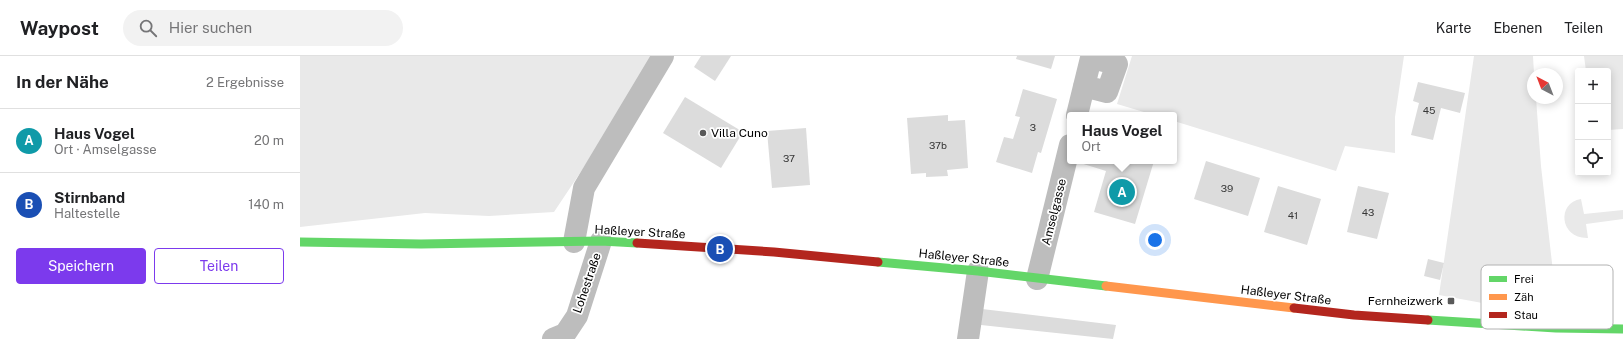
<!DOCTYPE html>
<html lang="de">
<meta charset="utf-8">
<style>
:root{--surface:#fff;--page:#f2f2f2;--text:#202124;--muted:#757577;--line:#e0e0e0;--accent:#7c3aed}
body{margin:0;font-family:"Public Sans",sans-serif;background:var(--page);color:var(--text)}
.controls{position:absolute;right:12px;top:12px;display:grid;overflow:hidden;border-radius:4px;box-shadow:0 2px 10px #0003}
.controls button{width:36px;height:36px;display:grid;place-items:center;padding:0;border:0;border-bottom:1px solid var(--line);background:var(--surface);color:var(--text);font:20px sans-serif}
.compass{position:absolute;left:1227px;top:12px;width:36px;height:36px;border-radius:50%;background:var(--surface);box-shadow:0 2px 10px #0003;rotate:318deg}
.you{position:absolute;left:855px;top:184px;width:14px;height:14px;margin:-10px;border:3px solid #fff;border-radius:50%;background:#1a73e8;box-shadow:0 0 0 6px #1a73e833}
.badge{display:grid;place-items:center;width:26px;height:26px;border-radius:50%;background:var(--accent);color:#fff;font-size:13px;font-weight:700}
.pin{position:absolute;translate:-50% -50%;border:2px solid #fff;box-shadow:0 1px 4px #0006}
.popup{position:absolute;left:767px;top:56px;width:110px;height:52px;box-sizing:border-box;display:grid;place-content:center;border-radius:4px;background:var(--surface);filter:drop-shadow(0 1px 3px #0005);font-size:13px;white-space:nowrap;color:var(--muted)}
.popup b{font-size:15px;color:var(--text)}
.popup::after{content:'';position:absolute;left:50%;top:100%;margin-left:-8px;border:8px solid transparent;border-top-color:var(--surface)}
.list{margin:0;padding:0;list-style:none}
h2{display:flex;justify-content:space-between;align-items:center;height:52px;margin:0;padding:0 16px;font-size:17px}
h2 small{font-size:13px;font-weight:400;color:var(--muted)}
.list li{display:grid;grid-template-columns:26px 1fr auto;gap:12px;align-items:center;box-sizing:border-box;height:64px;padding:0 16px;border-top:1px solid var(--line)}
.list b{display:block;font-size:15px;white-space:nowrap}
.list p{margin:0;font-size:13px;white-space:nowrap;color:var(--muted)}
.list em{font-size:13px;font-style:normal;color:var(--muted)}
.actions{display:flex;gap:8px;padding:12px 16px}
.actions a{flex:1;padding:9px 0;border:1px solid var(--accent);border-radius:4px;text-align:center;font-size:14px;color:var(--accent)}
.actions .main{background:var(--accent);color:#fff}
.icon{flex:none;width:22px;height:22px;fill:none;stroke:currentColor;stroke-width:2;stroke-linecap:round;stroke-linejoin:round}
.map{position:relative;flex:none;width:1323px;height:283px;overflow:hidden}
header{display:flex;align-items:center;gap:24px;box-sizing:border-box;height:56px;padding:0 20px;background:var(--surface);border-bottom:1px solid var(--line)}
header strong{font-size:19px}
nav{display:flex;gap:22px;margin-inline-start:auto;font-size:14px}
.search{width:280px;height:36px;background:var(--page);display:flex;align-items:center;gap:10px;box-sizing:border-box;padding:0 14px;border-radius:22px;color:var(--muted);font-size:15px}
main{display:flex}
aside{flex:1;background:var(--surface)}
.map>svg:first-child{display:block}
.green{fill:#e9e9e9}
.building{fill:#dcdcdc}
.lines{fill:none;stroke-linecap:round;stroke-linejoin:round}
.street{stroke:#bdbdbd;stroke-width:22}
.fast{stroke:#63d668;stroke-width:9}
.slow{stroke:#ff974d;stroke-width:9}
.jam{stroke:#b3261e;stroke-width:9}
.poi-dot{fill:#595959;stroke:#fff;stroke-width:1.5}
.labels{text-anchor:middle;stroke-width:3.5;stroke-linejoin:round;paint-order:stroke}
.number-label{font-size:10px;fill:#373737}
.poi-label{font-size:12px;fill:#000;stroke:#fff;text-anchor:start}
.street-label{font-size:12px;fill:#000;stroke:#fff}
.key{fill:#fff;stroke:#b2b2b2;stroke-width:1}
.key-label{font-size:11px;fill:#000}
</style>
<header>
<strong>Waypost</strong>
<div class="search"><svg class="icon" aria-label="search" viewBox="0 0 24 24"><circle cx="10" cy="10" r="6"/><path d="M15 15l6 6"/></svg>Hier suchen</div>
<nav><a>Karte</a><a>Ebenen</a><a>Teilen</a></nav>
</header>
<main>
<aside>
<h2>In der Nähe<small>2 Ergebnisse</small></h2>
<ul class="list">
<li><span class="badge" style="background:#0f9aa8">A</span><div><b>Haus Vogel</b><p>Ort · Amselgasse</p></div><em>20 m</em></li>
<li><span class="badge" style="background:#1a4fb4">B</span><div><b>Stirnband</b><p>Haltestelle</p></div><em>140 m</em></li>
</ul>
<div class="actions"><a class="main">Speichern</a><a>Teilen</a></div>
</aside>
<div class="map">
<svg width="1323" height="283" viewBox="0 0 1323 283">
<rect width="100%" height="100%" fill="#fff"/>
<g class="green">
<polygon points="0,0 358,0 254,156 189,160 125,157 0,171"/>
<polygon points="832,0 1104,0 1095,61 1095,97 1045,90 1036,115 874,65 874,59 854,59 817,48"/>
<polygon points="1174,0 1233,0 1234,18 1233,42 1236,42 1241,110 1257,251 1204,251 1139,239"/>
<polygon points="1284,0 1323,0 1323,73 1308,74 1308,15 1286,15"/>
<path d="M1281,143L1284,158L1323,154V163L1286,168L1288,182C1260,183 1256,147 1281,143Z"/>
</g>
<g class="building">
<polygon points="401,0 431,0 415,25 394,11"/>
<polygon points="717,0 755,0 751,13 716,3"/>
<polygon points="1118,26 1165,37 1160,57 1141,52 1133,84 1111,79 1119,47 1113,45"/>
<polygon points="723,33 757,43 741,97 738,96 732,117 696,106 704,81 713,83 720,61 715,60"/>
<polygon points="385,41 443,76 421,112 363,77"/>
<polygon points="648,59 648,65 665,64 668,112 647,114 648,120 626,121 626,117 611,118 607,62"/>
<polygon points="506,72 510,129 472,132 467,75"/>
<polygon points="778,105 854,105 835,168 794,156 806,115 777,106"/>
<polygon points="906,105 960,122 948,160 894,143"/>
<polygon points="978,130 1021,143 1007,189 964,176"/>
<polygon points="1058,130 1089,137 1077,183 1047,176"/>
<polygon points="1128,203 1144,207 1140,224 1124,220"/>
<polygon points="682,253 816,269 813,283 681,269"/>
</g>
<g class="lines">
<g class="street">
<polyline points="777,59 791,2 817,8 807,36 784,30"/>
<polyline points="274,186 284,132 363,0"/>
<polyline points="737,223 770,89"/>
<polyline points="253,283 265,278 277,260 301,185"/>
<polyline points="668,283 678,215"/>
</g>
<g class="fast">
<polyline points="0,186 121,188 301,185 337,187"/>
<polyline points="578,206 678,215 806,230"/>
<polyline points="1128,264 1256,272 1323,273"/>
</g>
<polyline class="slow" points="806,230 994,252"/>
<g class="jam">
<polyline points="337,187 474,196 578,206"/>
<polyline points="994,252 1054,259 1128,264"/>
</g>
</g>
<g class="poi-dot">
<circle cx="403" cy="77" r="4"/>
<rect x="1147" y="241" width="8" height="8" rx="2"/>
</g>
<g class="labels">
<g class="number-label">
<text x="1129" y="58">45</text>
<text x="733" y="75">3</text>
<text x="638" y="93">37b</text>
<text x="489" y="106">37</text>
<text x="927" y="136">39</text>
<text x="1068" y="160">43</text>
<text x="993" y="163">41</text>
</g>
<g class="poi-label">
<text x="411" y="81">Villa Cuno</text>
<text x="1143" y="249" text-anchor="end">Fernheizwerk</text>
</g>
<g class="street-label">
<text transform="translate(754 156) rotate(-76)" y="4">Amselgasse</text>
<text transform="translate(340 176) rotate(3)" y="4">Haßleyer Straße</text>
<text transform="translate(664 202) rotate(6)" y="4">Haßleyer Straße</text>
<text transform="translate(287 227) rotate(-71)" y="4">Lohestraße</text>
<text transform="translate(986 239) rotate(7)" y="4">Haßleyer Straße</text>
</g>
</g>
<rect x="1181" y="209" width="132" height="64" rx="6" class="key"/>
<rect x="1189" y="220" width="18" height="6" fill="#63d668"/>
<rect x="1189" y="238" width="18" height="6" fill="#ff974d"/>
<rect x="1189" y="256" width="18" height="6" fill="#b3261e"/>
<g class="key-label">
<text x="1214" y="227">Frei</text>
<text x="1214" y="245">Zäh</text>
<text x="1214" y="263">Stau</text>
</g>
</svg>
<div class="controls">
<button>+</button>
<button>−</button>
<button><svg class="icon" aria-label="locate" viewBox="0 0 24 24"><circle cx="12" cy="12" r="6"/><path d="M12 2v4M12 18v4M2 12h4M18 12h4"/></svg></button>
</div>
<svg class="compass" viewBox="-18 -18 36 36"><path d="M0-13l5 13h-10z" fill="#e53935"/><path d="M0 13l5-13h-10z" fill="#757577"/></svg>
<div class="you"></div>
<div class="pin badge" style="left:822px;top:136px;background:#0f9aa8">A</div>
<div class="popup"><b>Haus Vogel</b>Ort</div>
<div class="pin badge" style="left:420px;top:193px;background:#1a4fb4">B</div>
</div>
</main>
